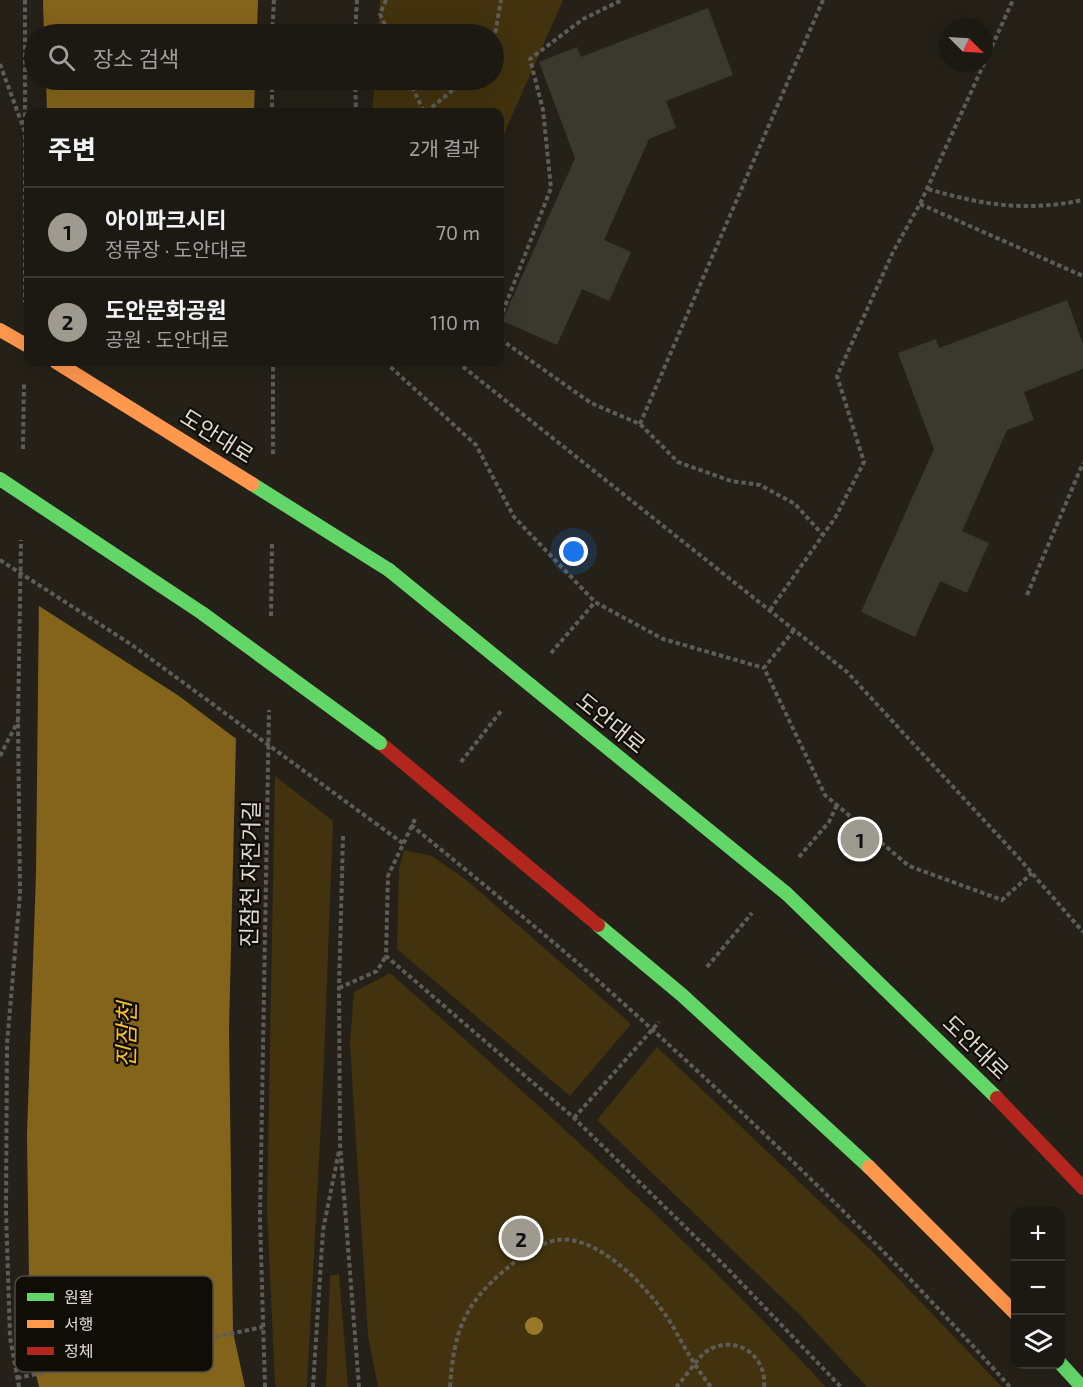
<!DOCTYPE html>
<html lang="ko">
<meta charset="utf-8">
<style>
:root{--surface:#1c1912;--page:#25221b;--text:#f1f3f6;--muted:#a0a09f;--line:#3a3832;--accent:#9f9a90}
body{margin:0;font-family:"Exo 2","Noto Sans KR",sans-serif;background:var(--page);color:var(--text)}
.controls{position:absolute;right:18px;bottom:18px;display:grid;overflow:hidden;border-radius:12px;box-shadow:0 6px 24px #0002}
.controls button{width:54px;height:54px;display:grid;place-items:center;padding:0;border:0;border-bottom:2px solid var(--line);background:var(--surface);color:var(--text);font:30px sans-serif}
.compass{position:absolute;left:939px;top:18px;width:54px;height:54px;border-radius:50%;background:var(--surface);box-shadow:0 6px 24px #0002;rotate:114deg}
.you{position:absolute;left:574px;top:552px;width:21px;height:21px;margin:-15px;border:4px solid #fff;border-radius:50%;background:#1a73e8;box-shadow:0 0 0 9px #1a73e833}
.badge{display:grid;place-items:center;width:39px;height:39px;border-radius:50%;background:var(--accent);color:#111;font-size:20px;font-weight:700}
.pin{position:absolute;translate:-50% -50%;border:3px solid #fff;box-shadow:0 2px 6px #0006}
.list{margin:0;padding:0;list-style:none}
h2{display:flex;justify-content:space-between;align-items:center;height:78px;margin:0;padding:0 24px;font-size:26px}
h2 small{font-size:20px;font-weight:400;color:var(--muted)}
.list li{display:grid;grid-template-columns:39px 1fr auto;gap:18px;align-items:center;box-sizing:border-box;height:90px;padding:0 24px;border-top:2px solid var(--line)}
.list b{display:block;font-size:22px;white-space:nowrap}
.list p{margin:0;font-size:20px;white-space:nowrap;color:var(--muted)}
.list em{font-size:20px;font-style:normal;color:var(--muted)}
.icon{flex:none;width:33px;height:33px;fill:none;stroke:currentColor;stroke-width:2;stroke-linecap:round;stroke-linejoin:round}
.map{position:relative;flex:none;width:1083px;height:1387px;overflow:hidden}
.search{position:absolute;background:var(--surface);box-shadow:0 6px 24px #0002;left:24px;top:24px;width:480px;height:66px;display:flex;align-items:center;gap:15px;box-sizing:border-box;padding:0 21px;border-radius:33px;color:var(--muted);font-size:22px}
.panel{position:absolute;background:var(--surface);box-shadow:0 6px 24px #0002;left:24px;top:108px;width:480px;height:258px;border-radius:12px}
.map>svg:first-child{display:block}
.green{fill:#42330e}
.water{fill:#84641b}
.pier{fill:#252118}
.building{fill:#3b382f}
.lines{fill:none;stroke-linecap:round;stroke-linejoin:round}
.path{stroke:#5e5c58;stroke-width:4;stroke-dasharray:4.5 3;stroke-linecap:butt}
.fast{stroke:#63d668;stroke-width:14}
.slow{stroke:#ff974d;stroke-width:14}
.jam{stroke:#b3261e;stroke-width:14}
.path-bridge{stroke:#5e5c58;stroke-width:4;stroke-dasharray:4.5 3;stroke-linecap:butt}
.fast-bridge{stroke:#63d668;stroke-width:14}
.slow-bridge{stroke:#ff974d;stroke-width:14}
.tree{fill:#997827}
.labels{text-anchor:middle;stroke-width:4.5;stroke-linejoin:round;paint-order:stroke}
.street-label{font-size:22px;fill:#e0dbd0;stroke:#100d06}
.water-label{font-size:24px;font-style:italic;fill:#f6bd30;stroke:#100d06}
.key{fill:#100d06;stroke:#4e4b43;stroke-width:1.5}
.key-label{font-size:16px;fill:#e0dbd0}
</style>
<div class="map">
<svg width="1083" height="1387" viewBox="0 0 1083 1387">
<rect width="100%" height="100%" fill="#252118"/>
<g class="green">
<polygon points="380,0 563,0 500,143 500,112 372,112 375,80 494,80 494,34 378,34"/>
<polygon points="275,776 333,821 323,1084 307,1387 276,1387 275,1383 267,1210"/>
<polygon points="404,850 432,856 465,879 631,1024 570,1096 397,949 399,868"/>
<path d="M390,973C540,1106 690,1240 826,1387H378L368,1335L350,1043L354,992Z"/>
<polygon points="657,1047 874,1253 1002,1387 867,1387 798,1313 597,1120"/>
<polygon points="339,1274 348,1387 326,1387 330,1276"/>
</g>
<g class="water">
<polygon points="43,0 258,0 257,34 44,34"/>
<polygon points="46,80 255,80 254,112 47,112"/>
<polygon points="245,362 229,1030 233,1332 245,1387 39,1387 30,1351 27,1135 36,874 39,595"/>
</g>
<polygon class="pier" points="43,362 248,362 239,741 179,696 36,604"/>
<g class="building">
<polygon points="708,8 733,75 666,101 676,128 649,139 604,240 631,252 609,301 582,289 557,345 502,321 575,158 539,62 577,47 581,57"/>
<polygon points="1067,300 1083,344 1083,369 1024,392 1034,420 1007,430 962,531 989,543 967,593 940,581 915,637 861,612 934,449 898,353 936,339 939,348"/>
</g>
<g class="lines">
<g class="path">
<polyline points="25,0 25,302"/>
<polyline points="386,0 380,14 389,34"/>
<polyline points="272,34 274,0"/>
<polyline points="355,34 357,0"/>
<polyline points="494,40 501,0"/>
<polyline points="0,64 26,135"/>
<polyline points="272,80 272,112"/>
<polyline points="355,80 356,112"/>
<polyline points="409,80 424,112"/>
<polyline points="426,112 465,80"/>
<path d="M928,189C983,205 1025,212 1083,200"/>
<polyline points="920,204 1083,276"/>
<polyline points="500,319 551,188 543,110 530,59 583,19 622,0"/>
<polyline points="500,339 591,403 640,424 678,462 731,481 760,485 795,504 823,535"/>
<polyline points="385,362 476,445 514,517 595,602 663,639 764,668"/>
<polyline points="457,362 847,672 1018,857 1083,932"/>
<polyline points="640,424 823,0"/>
<polyline points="23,449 24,384"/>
<polyline points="273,454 273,362"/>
<polyline points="1027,595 1083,463"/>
<polyline points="770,610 835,518 864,462 837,376 893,252 920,204 1013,0"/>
<polyline points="271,616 272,542"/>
<polyline points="794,630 764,668 825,795 909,866 1002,900 1032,873"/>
<polyline points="551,653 595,602"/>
<polyline points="0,756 18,721"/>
<polyline points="461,762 501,711"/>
<polyline points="415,819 388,876 386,956 574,1118 724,1265 841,1387"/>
<polyline points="375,823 404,844"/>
<path d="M411,825C479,881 548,936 613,994C752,1119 886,1248 1010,1387"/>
<polyline points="343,836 339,988 340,1144 359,1387"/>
<polyline points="799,857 829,822 837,805"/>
<polyline points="707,967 752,913"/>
<polyline points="339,988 377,971 386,956"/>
<polyline points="574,1118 659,1022"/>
<polyline points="17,1378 263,1327"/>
<polyline points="19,1387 10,1337 6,1211 7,1044 20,894 18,721 21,540"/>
<polyline points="265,1387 260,1218 269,710"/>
<polyline points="313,1387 323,1230 339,1151"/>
<path d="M450,1387C454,1332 463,1305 506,1269C523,1255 547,1236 571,1240C610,1246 656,1296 675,1330C686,1350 696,1368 711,1387"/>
<path d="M676,1387C685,1378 698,1357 707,1351C736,1333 767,1356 764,1387"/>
</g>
<g class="fast">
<polyline points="389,570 787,894 997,1098"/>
<polyline points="598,925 682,995 869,1167"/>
<polyline points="1060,1363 1082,1387"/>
</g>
<polyline class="slow" points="869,1167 1016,1314"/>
<g class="jam">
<polyline points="380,743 598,925"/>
<polyline points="997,1098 1083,1188"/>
</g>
<polyline class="path-bridge" points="0,560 132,645 375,823"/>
<g class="fast-bridge">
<polyline points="0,479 202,613 380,743"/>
<polyline points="252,484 389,570"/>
</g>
<g class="slow-bridge">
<polyline points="0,330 28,346"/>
<polyline points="56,362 252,484"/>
</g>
</g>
<circle class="tree" cx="534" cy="1326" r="9"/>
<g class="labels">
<g class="street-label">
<text transform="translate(217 436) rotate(32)" y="8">도안대로</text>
<text transform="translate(611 723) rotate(39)" y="8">도안대로</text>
<text transform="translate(250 874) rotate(-89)" y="8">진잠천 자전거길</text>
<text transform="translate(976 1047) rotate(44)" y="8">도안대로</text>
</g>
<g class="water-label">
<text transform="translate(127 1035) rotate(-89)" y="8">진잠천</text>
</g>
</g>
<rect x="15" y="1276" width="198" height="96" rx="9" class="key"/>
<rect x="27" y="1293" width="27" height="8" fill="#63d668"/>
<rect x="27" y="1320" width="27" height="8" fill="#ff974d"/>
<rect x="27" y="1347" width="27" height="8" fill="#b3261e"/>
<g class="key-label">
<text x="64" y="1303">원활</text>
<text x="64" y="1330">서행</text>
<text x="64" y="1357">정체</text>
</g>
</svg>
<div class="controls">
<button>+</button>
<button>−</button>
<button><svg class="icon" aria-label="layers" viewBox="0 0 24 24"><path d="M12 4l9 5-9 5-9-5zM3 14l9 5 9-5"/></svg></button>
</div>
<svg class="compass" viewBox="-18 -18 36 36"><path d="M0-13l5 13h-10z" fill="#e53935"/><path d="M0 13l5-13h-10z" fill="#a0a09f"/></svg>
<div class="you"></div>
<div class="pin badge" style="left:860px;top:839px">1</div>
<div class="pin badge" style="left:521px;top:1238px">2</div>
<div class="search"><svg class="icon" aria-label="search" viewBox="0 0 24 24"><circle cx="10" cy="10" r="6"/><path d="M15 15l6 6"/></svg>장소 검색</div>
<section class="panel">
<h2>주변<small>2개 결과</small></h2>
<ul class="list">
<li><span class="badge">1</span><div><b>아이파크시티</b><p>정류장 · 도안대로</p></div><em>70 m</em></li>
<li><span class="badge">2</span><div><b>도안문화공원</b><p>공원 · 도안대로</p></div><em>110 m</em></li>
</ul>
</section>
</div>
